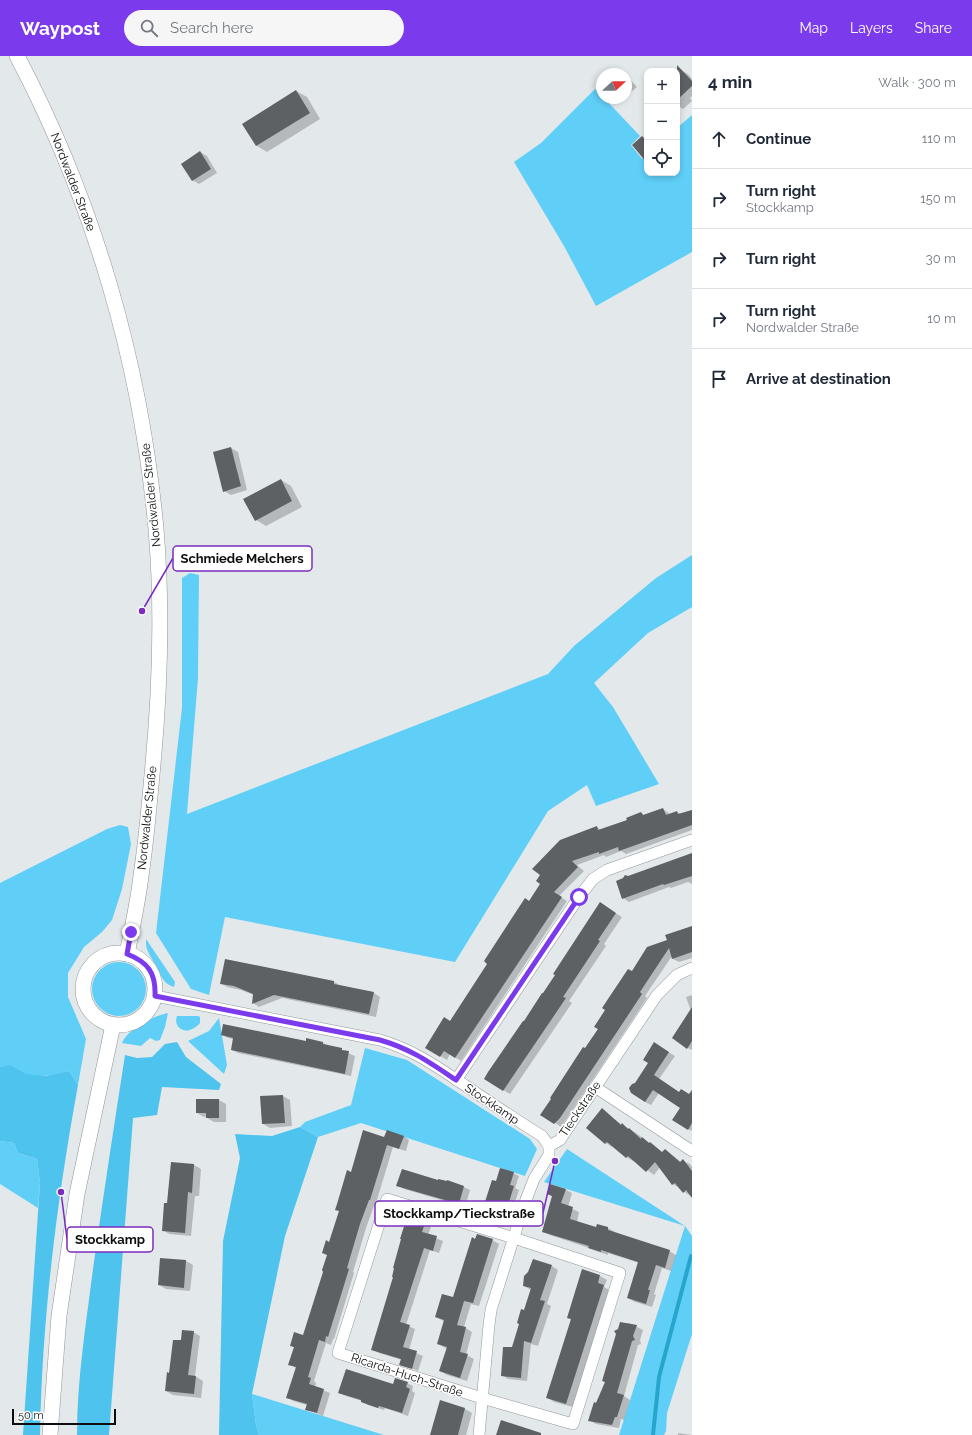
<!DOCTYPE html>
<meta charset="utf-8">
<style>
:root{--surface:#fff;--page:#f6f6f7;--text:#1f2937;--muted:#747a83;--line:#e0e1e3;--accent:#7c3aed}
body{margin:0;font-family:Raleway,sans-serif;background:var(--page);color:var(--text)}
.controls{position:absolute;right:12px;top:12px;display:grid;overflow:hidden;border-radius:8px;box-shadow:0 2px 6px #0003}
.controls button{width:36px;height:36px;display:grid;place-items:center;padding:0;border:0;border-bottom:1px solid var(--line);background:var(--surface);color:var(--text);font:20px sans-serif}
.compass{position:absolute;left:596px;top:12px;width:36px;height:36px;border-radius:50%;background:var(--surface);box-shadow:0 2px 6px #0003;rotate:69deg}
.scale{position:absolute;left:12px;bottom:10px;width:104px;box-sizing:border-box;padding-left:4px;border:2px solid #0c0d0e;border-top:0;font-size:11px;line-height:14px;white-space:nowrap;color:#0c0d0e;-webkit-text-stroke:3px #fff;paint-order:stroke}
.stop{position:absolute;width:12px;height:12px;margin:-9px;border:3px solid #7c3aed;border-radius:50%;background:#fff}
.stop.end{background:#7c3aed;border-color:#fff;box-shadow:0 1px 4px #0008}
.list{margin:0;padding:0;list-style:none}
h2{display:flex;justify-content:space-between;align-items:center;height:52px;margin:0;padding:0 16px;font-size:17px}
h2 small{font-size:13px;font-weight:400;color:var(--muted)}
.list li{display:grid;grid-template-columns:26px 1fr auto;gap:12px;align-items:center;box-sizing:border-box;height:60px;padding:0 16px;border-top:1px solid var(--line)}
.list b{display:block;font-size:15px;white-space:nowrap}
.list p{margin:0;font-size:13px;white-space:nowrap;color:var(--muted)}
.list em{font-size:13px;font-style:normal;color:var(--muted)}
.icon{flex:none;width:22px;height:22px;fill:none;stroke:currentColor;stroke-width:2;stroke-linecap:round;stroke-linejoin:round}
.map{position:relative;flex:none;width:692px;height:1379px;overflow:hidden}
header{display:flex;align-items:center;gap:24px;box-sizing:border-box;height:56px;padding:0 20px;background:var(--accent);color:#fff}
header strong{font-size:19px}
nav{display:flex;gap:22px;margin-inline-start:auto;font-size:14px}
.search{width:280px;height:36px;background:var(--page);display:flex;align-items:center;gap:10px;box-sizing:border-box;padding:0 14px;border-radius:22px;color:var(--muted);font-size:15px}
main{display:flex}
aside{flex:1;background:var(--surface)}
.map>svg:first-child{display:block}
.green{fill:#60cff8}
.forest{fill:#4ec3ed}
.shadow{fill:#0003}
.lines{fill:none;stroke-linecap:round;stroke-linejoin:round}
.stream{stroke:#26a5cd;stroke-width:4}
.building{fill:#5e6163}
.minor-casing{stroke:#929698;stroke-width:12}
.secondary-casing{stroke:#929698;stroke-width:16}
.minor{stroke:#fff;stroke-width:11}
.secondary{stroke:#fff;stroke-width:15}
.route{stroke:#7c3aed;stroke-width:5}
.labels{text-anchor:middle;stroke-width:3;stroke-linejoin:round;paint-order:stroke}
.street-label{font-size:12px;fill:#0c0d0e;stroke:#fff}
.leader{fill:none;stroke:#7b2cbf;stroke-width:1.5}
.callout-dot{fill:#7b2cbf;stroke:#fff;stroke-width:1.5}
.callout{fill:#fff;stroke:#7b2cbf;stroke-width:1.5}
.callout-label{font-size:13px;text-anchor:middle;font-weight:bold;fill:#0c0d0e}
</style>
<header>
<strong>Waypost</strong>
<div class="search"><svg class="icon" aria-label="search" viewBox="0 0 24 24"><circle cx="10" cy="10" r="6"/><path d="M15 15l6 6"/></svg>Search here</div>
<nav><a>Map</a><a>Layers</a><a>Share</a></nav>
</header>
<main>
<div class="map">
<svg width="692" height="1379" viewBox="0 0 692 1379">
<rect width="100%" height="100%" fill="#e3e8ea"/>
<g class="green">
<polygon points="595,33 602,40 602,42 604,42 640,80 631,89 642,103 647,99 647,117 677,117 677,72 692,59 692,196 596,250 564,190 514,106 541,87"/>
<polygon points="692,499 692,551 648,577 594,627 613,651 659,728 596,750 587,729 548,755 455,906 225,861 209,939 191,933 156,877 182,652 182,522 190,517 199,519 198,622 187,758 548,618 574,590 656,522"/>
<path d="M120,769L128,771L131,788L122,833L112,864L102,876L84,891L68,917V941L86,983L78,1029L69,1015C55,1018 40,1023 26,1018C13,1014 16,1009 0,1011V827L107,773Z"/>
<path d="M146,883L171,920L175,926L174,931C163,928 161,919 156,910C151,900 145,895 146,883Z"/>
<circle cx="119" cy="933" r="27"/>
<path d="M168,957L165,971L160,984L156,985L150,982L141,990L122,987C128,973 153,960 168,957Z"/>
<path d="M177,960H198L200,961V967C198,969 195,972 192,973C183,978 173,970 177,960Z"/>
<polygon points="219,962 227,1009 224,1018 188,985 209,975"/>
<polygon points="365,992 407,1004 530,1083 537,1093 525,1120 361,1067 318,1081 300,1071 305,1066 351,1049"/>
<polygon points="0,1085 14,1087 18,1097 37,1103 40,1127 38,1152 0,1128"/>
<polygon points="567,1093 685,1170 692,1180 692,1278 667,1357 666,1375 664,1379 619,1379 685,1170 544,1126"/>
<polygon points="252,1338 384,1379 259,1379 256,1369"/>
</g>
<g class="forest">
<path d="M177,986L186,1001L221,1028L219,1034L162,1031L157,1059L133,1062L109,1379H77C77,1323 86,1268 93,1213C103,1141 114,1070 125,999L137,1002L152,1001L165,988Z"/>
<path d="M10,1009L26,1018L45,1020L69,1015L78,1029C57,1144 42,1262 40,1379H23L40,1127L37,1103L18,1097L14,1087L0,1085V1011Z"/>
<polygon points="300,1071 318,1081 285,1180 252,1338 256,1369 259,1379 219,1379 223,1185 240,1102 235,1078 272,1080"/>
</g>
<g class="shadow">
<polygon points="681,14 688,18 692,23 692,40 690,42 692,45 683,53 677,49 677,18"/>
<polygon points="626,19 637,31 626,40"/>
<polygon points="296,35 307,41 320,63 267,96 257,90 243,68"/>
<polygon points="614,42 624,42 620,46"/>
<polygon points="200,96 207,100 217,117 199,128 192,124"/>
<polygon points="231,392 238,396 247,434 231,439 224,435"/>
<polygon points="281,424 291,430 302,451 266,470 256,464"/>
<polygon points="663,753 670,758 677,756 681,758 692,754 692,774 626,798 621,795 606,801 604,799 577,809 584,815 559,840 567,845 461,1005 450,998 447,1004 427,992 450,966 530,846 597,771 601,774 628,764 641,757 645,760"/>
<polygon points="692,798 692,828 688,826 671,832 669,831 629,846 623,842 624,823"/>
<polygon points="607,852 622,861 604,888 606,890 569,945 572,947 510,1038 503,1034 525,967"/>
<polygon points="692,871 692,902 679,906 673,903 672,900 645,940 647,942 561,1071 542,1058 586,993 632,916 668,885"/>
<polygon points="334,926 340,929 374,937 380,941 376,961 282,942 259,951 253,947 254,939 241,934 227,931 221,927"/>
<polygon points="692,939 692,958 686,941"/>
<polygon points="692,972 692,994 688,992"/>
<polygon points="222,979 307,986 307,983 323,987 355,1000 351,1020 238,997 232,994 234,983 228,982"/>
<polygon points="660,991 675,1000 659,1023 679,1036 692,1039 692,1075 688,1073 681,1052 659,1037 651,1049 645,1046 636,1028"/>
<polygon points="283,1040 290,1044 292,1070 270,1072 263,1068"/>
<polygon points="219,1044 226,1048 226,1066 214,1066 207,1062 207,1060 204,1061 197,1057"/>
<polygon points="602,1054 621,1068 636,1077 663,1097 665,1094 681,1106 683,1105 690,1108 692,1111 692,1141 673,1128 660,1111 654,1119 634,1104 633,1105 626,1101 613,1090 612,1091 606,1087 587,1071"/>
<polygon points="403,1080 409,1084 406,1095 393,1091 376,1147 375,1147 366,1172 353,1216 354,1217 334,1283 333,1283 331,1289 326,1287 314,1325 316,1327 315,1331 330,1337 323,1360 306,1353 307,1349 293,1345 287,1341 296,1312 290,1308 295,1292 291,1289 304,1280 324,1216 330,1187 352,1117 385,1083"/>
<polygon points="172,1107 194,1109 201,1113 199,1140 195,1140 191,1180 169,1178 163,1174 168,1148"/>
<polygon points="513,1117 519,1120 515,1132 519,1134 510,1161 507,1160 503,1171 488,1167 482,1164 496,1126"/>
<polygon points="439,1125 448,1125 464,1131 470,1134 465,1151 404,1133 398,1129"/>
<polygon points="566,1134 572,1137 568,1151 579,1156 577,1166 597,1173 598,1169 608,1172 615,1176 669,1195 676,1199 671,1215 662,1212 654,1238 656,1239 652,1251 635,1246 628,1242 639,1207 608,1197 608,1199 596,1195 589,1192 550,1179 543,1175 553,1141 548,1138"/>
<polygon points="407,1162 425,1168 431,1171 428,1179 443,1185 439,1197 430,1194 406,1269 415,1273 409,1294 423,1300 418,1315 401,1308 402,1304 379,1297 373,1294 394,1221"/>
<polygon points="476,1184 492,1184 499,1188 479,1250 471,1248 464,1271 472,1276 466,1299 474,1303 467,1325 447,1319 440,1315 447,1293 438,1288 445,1266 436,1261 453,1242"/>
<polygon points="186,1205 193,1209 190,1235 166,1233 159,1229"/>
<polygon points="552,1210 558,1214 547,1248 551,1250 538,1290 531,1288 527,1325 508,1323 502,1319 513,1292 531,1234 524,1230"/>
<polygon points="600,1220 607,1224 604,1231 610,1234 573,1351 554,1346 548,1342 572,1264 568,1262"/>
<polygon points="629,1267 643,1274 640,1284 641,1288 638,1289 624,1340 630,1344 624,1364 621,1363 619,1372 596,1368 589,1364 597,1348 627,1269"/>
<polygon points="193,1276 200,1280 195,1320 203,1325 201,1342 173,1339 166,1335 170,1318 182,1286"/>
<polygon points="407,1327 413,1330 412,1335 415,1337 408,1360 385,1352 384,1354 368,1349 362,1345 346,1340 339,1337"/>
<polygon points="441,1345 465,1353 472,1357 466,1379 431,1379"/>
<polygon points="678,1377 692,1379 678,1379"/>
</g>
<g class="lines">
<polyline class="stream" points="653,1379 659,1321 691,1200"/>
</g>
<g class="building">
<polygon points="677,9 692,25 692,30 677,44"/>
<polygon points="296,34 310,57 256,90 242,68"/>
<polygon points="642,80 647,85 647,107 632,89"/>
<polygon points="200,95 211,113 192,125 181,108"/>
<polygon points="231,391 241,430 223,436 213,396"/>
<polygon points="281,423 292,445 255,465 243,443"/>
<polygon points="663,752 666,759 677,755 678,758 692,754 692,769 619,795 618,791 599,798 599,796 572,805 578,811 554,836 562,841 455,1002 444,995 440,1001 425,992 444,961 450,965 487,908 484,905 525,842 529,845 540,828 536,825 540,819 532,813 560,784 597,770 598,774 627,764 626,762 641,756 643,759"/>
<polygon points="692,797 692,820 664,829 663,828 622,843 616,825 623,822 625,819 628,820"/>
<polygon points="600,846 616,857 598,884 600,885 563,941 566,942 503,1035 484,1023 488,1016 523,965 524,965 542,937 543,937 555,919 553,918"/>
<polygon points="692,870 692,896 672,903 669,892 640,936 642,938 560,1062 554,1068 540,1059 551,1043 550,1042 583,991 585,992 598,973 594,971 605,954 602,952 628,913 632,915 647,891 667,884 665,879"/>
<polygon points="225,903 334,925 334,928 374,936 369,958 274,939 252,948 253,938 234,930 220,928"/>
<polygon points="692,951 692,985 687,993 672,982"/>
<polygon points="223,968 306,985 306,982 323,986 323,988 342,992 342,994 349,995 345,1018 231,994 233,982 221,979"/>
<polygon points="654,986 669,996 654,1019 679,1036 681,1033 689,1038 692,1034 692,1067 688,1074 672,1064 680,1052 653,1034 645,1046 631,1037 629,1032 632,1028 635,1027 648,1007 643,1004"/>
<polygon points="283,1039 285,1067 262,1068 260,1040"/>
<polygon points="196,1043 219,1043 219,1062 206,1062 206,1057 196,1057"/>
<polygon points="602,1052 621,1069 622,1067 628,1073 629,1072 641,1083 642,1081 649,1087 650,1086 662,1096 665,1093 680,1106 683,1103 692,1115 692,1142 686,1134 683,1137 675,1127 672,1129 655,1106 646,1116 628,1100 626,1102 607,1086 605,1088 586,1072"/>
<polygon points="363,1074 384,1081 387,1074 404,1080 399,1093 387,1089 370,1144 369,1144 360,1168 347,1212 349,1213 328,1281 326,1280 325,1286 319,1284 308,1321 311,1322 309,1328 324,1333 317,1357 305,1354 307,1348 286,1342 296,1311 288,1309 294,1291 290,1290 294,1276 303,1279 323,1216 322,1214 327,1199 322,1197 326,1184 329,1186 339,1155 335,1154 337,1148 347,1114 351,1116"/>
<polygon points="171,1106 194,1108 192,1137 188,1136 185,1177 162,1175 164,1147 167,1147"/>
<polygon points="500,1112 514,1116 510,1129 514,1130 505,1159 501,1157 497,1169 481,1165 485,1152 483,1152 492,1124 496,1125"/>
<polygon points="402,1113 438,1124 438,1123 447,1125 447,1124 464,1130 459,1148 396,1130"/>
<polygon points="550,1128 566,1133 561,1147 573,1151 570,1163 596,1171 597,1168 608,1171 608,1174 670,1194 665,1212 656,1209 648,1234 650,1234 646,1248 627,1242 638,1206 601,1194 601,1196 588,1192 589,1190 542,1176 552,1140 547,1138"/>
<polygon points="407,1161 425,1167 422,1176 437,1180 433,1195 424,1192 400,1266 410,1269 403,1291 417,1295 412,1313 399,1309 401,1303 371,1294 393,1221 392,1221 394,1212 393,1212 401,1183 400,1183"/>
<polygon points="477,1178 493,1183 473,1247 464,1245 457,1269 466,1271 460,1296 468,1298 460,1322 439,1315 447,1291 437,1288 444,1264 435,1261 442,1238 453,1241 472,1181 475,1183"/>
<polygon points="160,1202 186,1204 184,1232 158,1229"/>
<polygon points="533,1203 552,1209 540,1244 545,1245 531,1287 524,1285 521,1322 501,1320 503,1291 512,1291 519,1268 517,1267 521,1253 524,1254 531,1232 523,1230 524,1220 528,1216"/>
<polygon points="582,1213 600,1219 598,1227 604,1229 566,1348 546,1342 571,1263 567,1262"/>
<polygon points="620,1266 637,1269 633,1280 635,1284 632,1285 617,1337 624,1339 617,1361 615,1361 612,1369 588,1365 594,1346 596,1347 605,1326 602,1325 616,1278 614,1275 618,1273"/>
<polygon points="182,1274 194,1275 188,1319 196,1320 194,1338 165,1335 167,1316 169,1317 173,1284 181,1284"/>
<polygon points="346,1313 393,1328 395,1322 408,1326 406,1331 410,1333 402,1357 379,1350 378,1352 369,1349 361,1346 361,1344 338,1337"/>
<polygon points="440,1344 465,1352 458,1379 430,1379"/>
<polygon points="501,1364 541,1377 541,1379 496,1379"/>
</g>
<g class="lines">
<defs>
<g id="minor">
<path d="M155,940L380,984C414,994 437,1011 466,1030C491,1047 516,1064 542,1080L549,1090"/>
<polyline points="456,1024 579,841 593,823 607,814 692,784"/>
<polyline points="595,1031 692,1095"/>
<polyline points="549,1090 560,1084 657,939 677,919 692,912"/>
<polygon points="387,1143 514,1182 620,1217 573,1368 482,1342 338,1297"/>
<polyline points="479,1379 489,1269 491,1254 524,1149 534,1123 549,1099 549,1090"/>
</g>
<g id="secondary">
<path d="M17,0C94,146 141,308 156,473C163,555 160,637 152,719C149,752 146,786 141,820C138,846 132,872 127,898"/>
<circle cx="119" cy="933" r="36"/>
<polyline points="50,1379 59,1260 77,1138 113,969"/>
</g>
</defs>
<use href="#minor" class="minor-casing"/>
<use href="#secondary" class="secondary-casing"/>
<use href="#minor" class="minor"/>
<use href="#secondary" class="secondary"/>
</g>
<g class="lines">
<path class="route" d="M131,876L127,898C148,906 156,917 155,940L380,984C411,993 429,1006 456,1024L579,841"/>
</g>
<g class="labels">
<g class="street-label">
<text transform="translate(73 126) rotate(69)" y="4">Nordwalder Straße</text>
<text transform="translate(151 439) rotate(-96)" y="4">Nordwalder Straße</text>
<text transform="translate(147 762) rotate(-84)" y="4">Nordwalder Straße</text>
<text transform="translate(492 1048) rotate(34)" y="4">Stockkamp</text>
<text transform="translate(580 1053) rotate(-56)" y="4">Tieckstraße</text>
<text transform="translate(407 1319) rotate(18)" y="4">Ricarda-Huch-Straße</text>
</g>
</g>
<path class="leader" d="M142 555L173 502M555 1105L543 1157M61 1136L67 1183"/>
<g class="callout-dot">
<circle cx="142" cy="555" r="4"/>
<circle cx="555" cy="1105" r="4"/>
<circle cx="61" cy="1136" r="4"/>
</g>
<g class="callout">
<rect x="173" y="490" width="139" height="25" rx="4"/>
<rect x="375" y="1145" width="168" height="25" rx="4"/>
<rect x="67" y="1171" width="86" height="25" rx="4"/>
</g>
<g class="callout-label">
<text x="242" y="507">Schmiede Melchers</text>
<text x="459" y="1162">Stockkamp/Tieckstraße</text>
<text x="110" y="1188">Stockkamp</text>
</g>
</svg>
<div class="controls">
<button>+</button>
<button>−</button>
<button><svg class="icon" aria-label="locate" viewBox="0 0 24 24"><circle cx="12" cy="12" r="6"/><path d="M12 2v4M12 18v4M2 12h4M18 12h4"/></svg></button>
</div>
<svg class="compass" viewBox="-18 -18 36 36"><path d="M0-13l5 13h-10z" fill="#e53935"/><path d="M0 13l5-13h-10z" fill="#747a83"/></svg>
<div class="scale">50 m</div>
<div class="stop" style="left:579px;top:841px"></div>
<div class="stop end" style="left:131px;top:876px"></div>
</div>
<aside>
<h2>4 min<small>Walk · 300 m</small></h2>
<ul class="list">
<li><svg class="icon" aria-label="ahead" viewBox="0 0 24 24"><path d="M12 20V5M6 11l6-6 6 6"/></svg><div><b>Continue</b></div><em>110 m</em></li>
<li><svg class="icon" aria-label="right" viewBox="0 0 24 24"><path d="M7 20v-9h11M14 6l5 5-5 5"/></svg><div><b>Turn right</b><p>Stockkamp</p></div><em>150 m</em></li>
<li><svg class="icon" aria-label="right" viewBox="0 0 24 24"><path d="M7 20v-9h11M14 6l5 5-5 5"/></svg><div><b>Turn right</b></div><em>30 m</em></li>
<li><svg class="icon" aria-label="right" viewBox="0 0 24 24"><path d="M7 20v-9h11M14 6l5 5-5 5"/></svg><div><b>Turn right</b><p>Nordwalder Straße</p></div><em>10 m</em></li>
<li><svg class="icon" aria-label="arrive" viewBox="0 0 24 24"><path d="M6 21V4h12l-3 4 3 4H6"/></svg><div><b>Arrive at destination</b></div></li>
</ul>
</aside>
</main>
